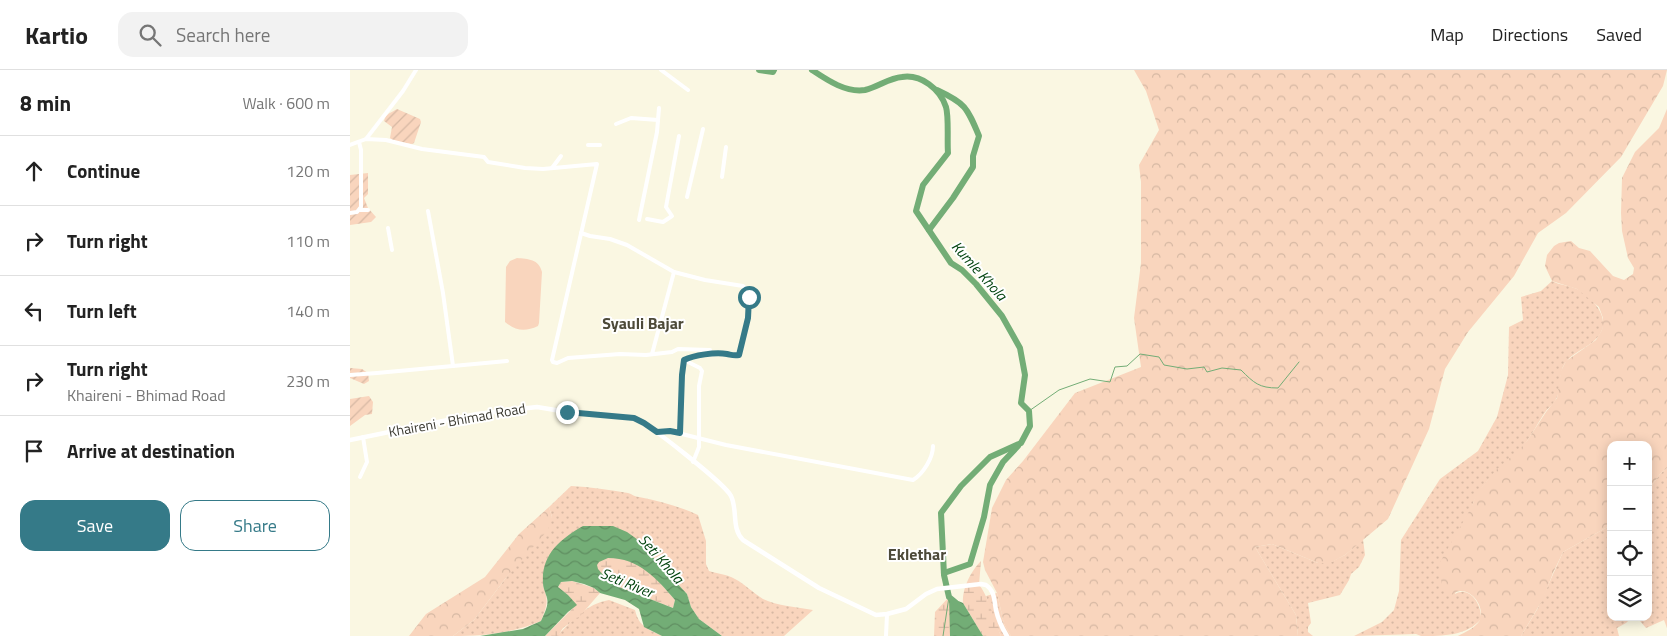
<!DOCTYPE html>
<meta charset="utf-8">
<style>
:root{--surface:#fff;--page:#f2f2f2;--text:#222;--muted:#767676;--line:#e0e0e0;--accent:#357a88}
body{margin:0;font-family:"Titillium Web",sans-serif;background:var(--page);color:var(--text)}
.controls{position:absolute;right:15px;bottom:15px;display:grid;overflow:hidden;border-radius:10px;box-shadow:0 2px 12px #0003}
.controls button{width:45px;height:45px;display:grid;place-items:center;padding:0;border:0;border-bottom:1px solid var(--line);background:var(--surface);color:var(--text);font:25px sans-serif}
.stop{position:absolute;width:15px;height:15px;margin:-11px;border:4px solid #357a88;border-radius:50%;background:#fff}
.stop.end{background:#357a88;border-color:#fff;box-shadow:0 1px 5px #0008}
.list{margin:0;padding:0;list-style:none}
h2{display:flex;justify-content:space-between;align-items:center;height:65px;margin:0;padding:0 20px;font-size:21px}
h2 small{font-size:16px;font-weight:400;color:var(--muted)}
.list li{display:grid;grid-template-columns:32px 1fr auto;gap:15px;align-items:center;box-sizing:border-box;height:70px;padding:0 20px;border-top:1px solid var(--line)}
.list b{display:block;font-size:19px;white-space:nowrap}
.list p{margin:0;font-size:16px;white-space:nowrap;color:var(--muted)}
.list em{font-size:16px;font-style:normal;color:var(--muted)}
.actions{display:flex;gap:10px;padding:15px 20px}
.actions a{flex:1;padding:11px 0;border:1px solid var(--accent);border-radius:15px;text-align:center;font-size:18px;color:var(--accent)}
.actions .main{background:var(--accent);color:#fff}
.icon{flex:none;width:28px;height:28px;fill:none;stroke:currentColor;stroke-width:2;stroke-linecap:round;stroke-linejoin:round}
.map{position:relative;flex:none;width:1317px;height:566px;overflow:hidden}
header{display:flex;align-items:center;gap:30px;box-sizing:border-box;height:70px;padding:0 25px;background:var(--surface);border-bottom:1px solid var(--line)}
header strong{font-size:24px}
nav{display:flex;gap:28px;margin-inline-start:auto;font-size:18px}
.search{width:350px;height:45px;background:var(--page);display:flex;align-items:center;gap:12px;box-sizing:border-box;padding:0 18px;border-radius:15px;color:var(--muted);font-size:19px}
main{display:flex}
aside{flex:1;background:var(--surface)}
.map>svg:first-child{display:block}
.grass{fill:url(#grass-dots)}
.forest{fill:url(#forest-crowns)}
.wetland{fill:url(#wetland-marsh)}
.garden{fill:url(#garden-furrows)}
.pitch{fill:#f9d5bd}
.water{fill:url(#water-waves);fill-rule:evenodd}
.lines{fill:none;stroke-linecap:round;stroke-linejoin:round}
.stream{stroke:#73ad76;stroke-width:1}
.river{stroke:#73ad76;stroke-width:6}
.minor{stroke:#fff;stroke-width:4}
.major{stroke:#fff;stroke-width:4.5}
.route{stroke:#357a88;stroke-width:6}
.labels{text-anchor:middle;stroke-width:4;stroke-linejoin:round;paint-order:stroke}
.street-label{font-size:14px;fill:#3b3a31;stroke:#fff}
.water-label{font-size:15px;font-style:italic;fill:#00420d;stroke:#fff}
.quarter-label{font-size:16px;font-weight:bold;fill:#4d4a39;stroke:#fff}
</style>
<header>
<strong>Kartio</strong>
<div class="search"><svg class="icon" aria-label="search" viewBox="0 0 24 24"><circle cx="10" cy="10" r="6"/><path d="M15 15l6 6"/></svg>Search here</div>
<nav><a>Map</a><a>Directions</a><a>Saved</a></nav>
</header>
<main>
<aside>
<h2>8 min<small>Walk · 600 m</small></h2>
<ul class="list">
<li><svg class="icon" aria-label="ahead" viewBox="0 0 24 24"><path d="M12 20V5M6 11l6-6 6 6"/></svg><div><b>Continue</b></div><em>120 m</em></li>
<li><svg class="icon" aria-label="right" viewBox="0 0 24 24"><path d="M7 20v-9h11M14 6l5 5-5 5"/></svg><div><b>Turn right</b></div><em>110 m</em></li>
<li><svg class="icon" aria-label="left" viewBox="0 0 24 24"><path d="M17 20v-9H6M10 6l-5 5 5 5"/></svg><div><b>Turn left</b></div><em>140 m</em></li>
<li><svg class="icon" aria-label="right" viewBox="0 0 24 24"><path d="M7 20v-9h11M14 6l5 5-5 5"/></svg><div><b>Turn right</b><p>Khaireni - Bhimad Road</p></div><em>230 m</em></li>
<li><svg class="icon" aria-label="arrive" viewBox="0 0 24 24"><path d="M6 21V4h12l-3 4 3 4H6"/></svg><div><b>Arrive at destination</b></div></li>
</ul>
<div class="actions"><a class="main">Save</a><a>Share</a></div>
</aside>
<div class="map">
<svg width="1317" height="566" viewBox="0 0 1317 566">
<defs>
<pattern id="grass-dots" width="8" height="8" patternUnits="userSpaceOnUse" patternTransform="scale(1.25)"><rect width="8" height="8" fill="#f9d5bd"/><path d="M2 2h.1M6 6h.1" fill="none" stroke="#d6b8a3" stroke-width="1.8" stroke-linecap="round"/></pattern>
<pattern id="forest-crowns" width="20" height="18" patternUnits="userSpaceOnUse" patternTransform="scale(1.25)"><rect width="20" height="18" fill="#f9d5bd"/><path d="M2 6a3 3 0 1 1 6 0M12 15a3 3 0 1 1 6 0" fill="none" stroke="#d6b8a3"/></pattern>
<pattern id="wetland-marsh" width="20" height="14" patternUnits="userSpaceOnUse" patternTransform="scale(1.25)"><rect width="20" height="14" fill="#f9d5bd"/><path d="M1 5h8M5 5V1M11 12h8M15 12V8" fill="none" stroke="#d6b8a3"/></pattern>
<pattern id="garden-furrows" width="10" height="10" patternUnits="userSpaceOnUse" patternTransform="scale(1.25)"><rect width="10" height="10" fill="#f9d5bd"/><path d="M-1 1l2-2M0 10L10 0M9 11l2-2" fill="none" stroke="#d6b8a3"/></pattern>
<pattern id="water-waves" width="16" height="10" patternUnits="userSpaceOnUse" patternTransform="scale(1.25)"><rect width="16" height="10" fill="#73ad76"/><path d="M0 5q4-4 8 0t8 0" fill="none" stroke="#608e61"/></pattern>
</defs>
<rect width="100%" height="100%" fill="#faf7e2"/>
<g class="grass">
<path d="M1202,211C1209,215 1218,215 1227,219C1244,228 1265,252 1245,270C1237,278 1222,283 1215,293C1208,303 1212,319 1206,329C1204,334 1199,337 1196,341C1186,355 1180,370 1168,382C1150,398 1133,411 1123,433L1105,524C1120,515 1132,535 1131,549C1117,566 1093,566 1071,566L1066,564L1004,566L1032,552L1044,540L1049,521L1051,470L1090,409L1128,381L1147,347L1158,305L1159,257L1173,250L1171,227L1191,221Z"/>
<polygon points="1317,398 1317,558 1314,550 1296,558 1290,551 1290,547 1298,547 1298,421 1310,404"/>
<path d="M221,416C240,417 260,420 278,423C282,424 285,427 289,427C309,431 329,436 348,445L356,471V494L359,501C368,504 376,504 385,509C395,514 403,523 413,529C427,536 447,537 463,540L434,566H372L349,549L341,537L337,524L301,485L291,472L193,516C199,531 197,536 191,551C163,563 133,566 103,566L124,550L202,447L199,437Z"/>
<polygon points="1261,455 1261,547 1282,547 1276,553 1267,558 1269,566 1171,566 1188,538 1213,482"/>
<polygon points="1013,469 1015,485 1009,497 1001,504 999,510 990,525 958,533 961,553 958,557 958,562 963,566 948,566 946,545 905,477 922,474 968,493 979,493 995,485"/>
<polygon points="647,523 654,554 661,566 651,566 643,549 636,526"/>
<path d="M259,530L285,540C289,557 298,559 312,566H207C223,550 236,534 259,530Z"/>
</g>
<g class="forest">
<polygon points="784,0 1317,0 1313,16 1271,87 1216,143 1188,163 1164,206 1118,262 1095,299 1079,359 1038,449 995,485 980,493 968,493 922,474 905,477 946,545 948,566 661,566 654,554 647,523 635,500 633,492 642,438 656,410 673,391 725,323 791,297 784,248 791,193 791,112 789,95 809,60 796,21"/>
<path d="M1317,39V398L1310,404L1298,421V375H1261V455L1213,482L1203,503L1193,529L1171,566H1108C1115,562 1123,559 1128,553C1137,542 1125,520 1110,521C1107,521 1103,524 1100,526L1095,523L1092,517L1089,494L1121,438L1127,423L1146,400L1168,381L1177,371L1196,342L1207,328L1211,301L1216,291L1246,270L1252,260L1253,248L1249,237L1227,219L1202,211L1195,196L1197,185L1204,176L1209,173L1221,171L1229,178L1240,181L1263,206L1274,210L1283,204L1284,198L1278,188L1272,161L1271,143L1272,108L1285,82L1309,58Z"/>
<polygon points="199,437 202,447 198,460 155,509 124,550 103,566 59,566 76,544 135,507 169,464"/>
</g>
<g class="wetland">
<polygon points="260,471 306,508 325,530 323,538 210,494"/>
<path d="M631,491L629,515C636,521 646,554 651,566H633L613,533C612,518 621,501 631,491Z"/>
<polygon points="222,511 244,518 250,523 230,546 213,558 208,566 195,566 226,535 218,525 208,517 211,512"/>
<polygon points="599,527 599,528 625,566 584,566 585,542"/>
</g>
<g class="garden">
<path d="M47,39L70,49L71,52L64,73L62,74L44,71L40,68L42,57L34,51C36,43 41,43 47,39Z"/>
<polygon points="18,103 18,124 14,128 18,138 26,147 21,152 0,155 0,105"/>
<polygon points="0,298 12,299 18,303 19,311 14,314 0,308"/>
<polygon points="19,326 23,332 22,344 15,345 0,356 0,329"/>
</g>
<path class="pitch" d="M167,188C178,189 189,189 192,202L189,253L188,256C175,262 166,261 155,252L156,197L160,191Z"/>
<g class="water">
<path d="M233,456H263L277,462L291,472L301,485L337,524L341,537L349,549L372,566H312L294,557L289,539L275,530L250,523L244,518L234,514L222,511L211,512L208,517L218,525L227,535L218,542L195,566H130L173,559L191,551C195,542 200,534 196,525C195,521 193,518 193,513C191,485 210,469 233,456ZM258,488C289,488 307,509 325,530L323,538L264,515L255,507L248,499L247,495L249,492Z"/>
<polygon points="599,527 613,533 633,566 600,566"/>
</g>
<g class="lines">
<g class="stream">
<path d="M679,341L709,320L740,309L760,312L765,297L777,296L790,284L809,287L814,295L837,299L854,297L857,302L872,298L891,300C904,313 909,318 928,318L949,292"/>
<polyline points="593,566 599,527"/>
</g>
<g class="river">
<polyline points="409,0 423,2 424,0"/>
<path d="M462,0C477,10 496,23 515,20C528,17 539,8 552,7C571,4 590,19 596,37C599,47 597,71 598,83L573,115L566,141L601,193L612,200L626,214L652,246L670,278L675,305L671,333L679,341L680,356L671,373L640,387L611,416L591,443L594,505L599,527L605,532"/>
<path d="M579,160L603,128L623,97V86L629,66C617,37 615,33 587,20"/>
<polyline points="594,503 620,494 634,447 640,415 653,392 668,376"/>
</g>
<g class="minor">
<polyline points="311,0 338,20"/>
<polyline points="266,54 281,48 308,50"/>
<polyline points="16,69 53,21 66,0"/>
<polyline points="0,75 16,69 36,70 72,79 134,87 138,92 175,98 193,99 247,94 202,290 203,292 207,293 218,288 270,284 296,285 322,282 328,279 360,280 359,285"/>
<polyline points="238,75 250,75"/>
<polyline points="202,98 211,86"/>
<polyline points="372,107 376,77"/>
<polyline points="337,127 353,59"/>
<polyline points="10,140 18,140"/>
<polyline points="78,141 93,223 103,296"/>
<polyline points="0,143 7,142 11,137 11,80 9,72"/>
<polyline points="297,149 313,152 322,146 316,137 329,66"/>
<polyline points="289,150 307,62 309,38"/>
<polyline points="38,158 42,180"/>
<path d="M231,163L240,166L260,169L277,175L324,202L355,210L393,216L399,221L398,248L389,285C383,286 378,284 372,284C361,284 344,285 334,290L332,305L330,363"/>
<polyline points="302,284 324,202"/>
<polyline points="334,290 350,298 352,301 349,316 349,377 343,392"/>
<polyline points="0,305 27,303 157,291"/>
<path d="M307,362L320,361L376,375L563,410C573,404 583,388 583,376"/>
<polyline points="10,407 17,392 13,367"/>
<polyline points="536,566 537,544"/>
</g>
<path class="major" d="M0,370L127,344L187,337L217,342L284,348C298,353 375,414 381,426C388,440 381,458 393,470L469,518L526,545L537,544L556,539L576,524L587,519L631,514L636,515C645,521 644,530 646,540C648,549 652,558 657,566"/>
</g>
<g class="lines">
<path class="route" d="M217,342L284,348L294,353L307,362L320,361L330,363L332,305L334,290C344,285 365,282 377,284C382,285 384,286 389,285L398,248L399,227"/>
</g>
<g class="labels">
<g class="street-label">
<text transform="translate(107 350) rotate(-10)" y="5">Khaireni - Bhimad Road</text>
</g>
<g class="water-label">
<text transform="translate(629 201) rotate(48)" y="5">Kumle Khola</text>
<text transform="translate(311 489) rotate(49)" y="5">Seti Khola</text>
<text transform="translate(277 513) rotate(22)" y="5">Seti River</text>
</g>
<g class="quarter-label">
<text x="293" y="259">Syauli Bajar</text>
<text x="567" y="490">Eklethar</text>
</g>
</g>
</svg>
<div class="controls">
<button>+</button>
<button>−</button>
<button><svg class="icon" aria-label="locate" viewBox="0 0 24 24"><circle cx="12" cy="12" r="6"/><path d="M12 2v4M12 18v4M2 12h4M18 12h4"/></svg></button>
<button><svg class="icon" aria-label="layers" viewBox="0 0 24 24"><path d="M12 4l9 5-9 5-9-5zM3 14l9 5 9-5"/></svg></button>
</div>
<div class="stop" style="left:399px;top:227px"></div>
<div class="stop end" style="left:217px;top:342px"></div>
</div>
</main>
